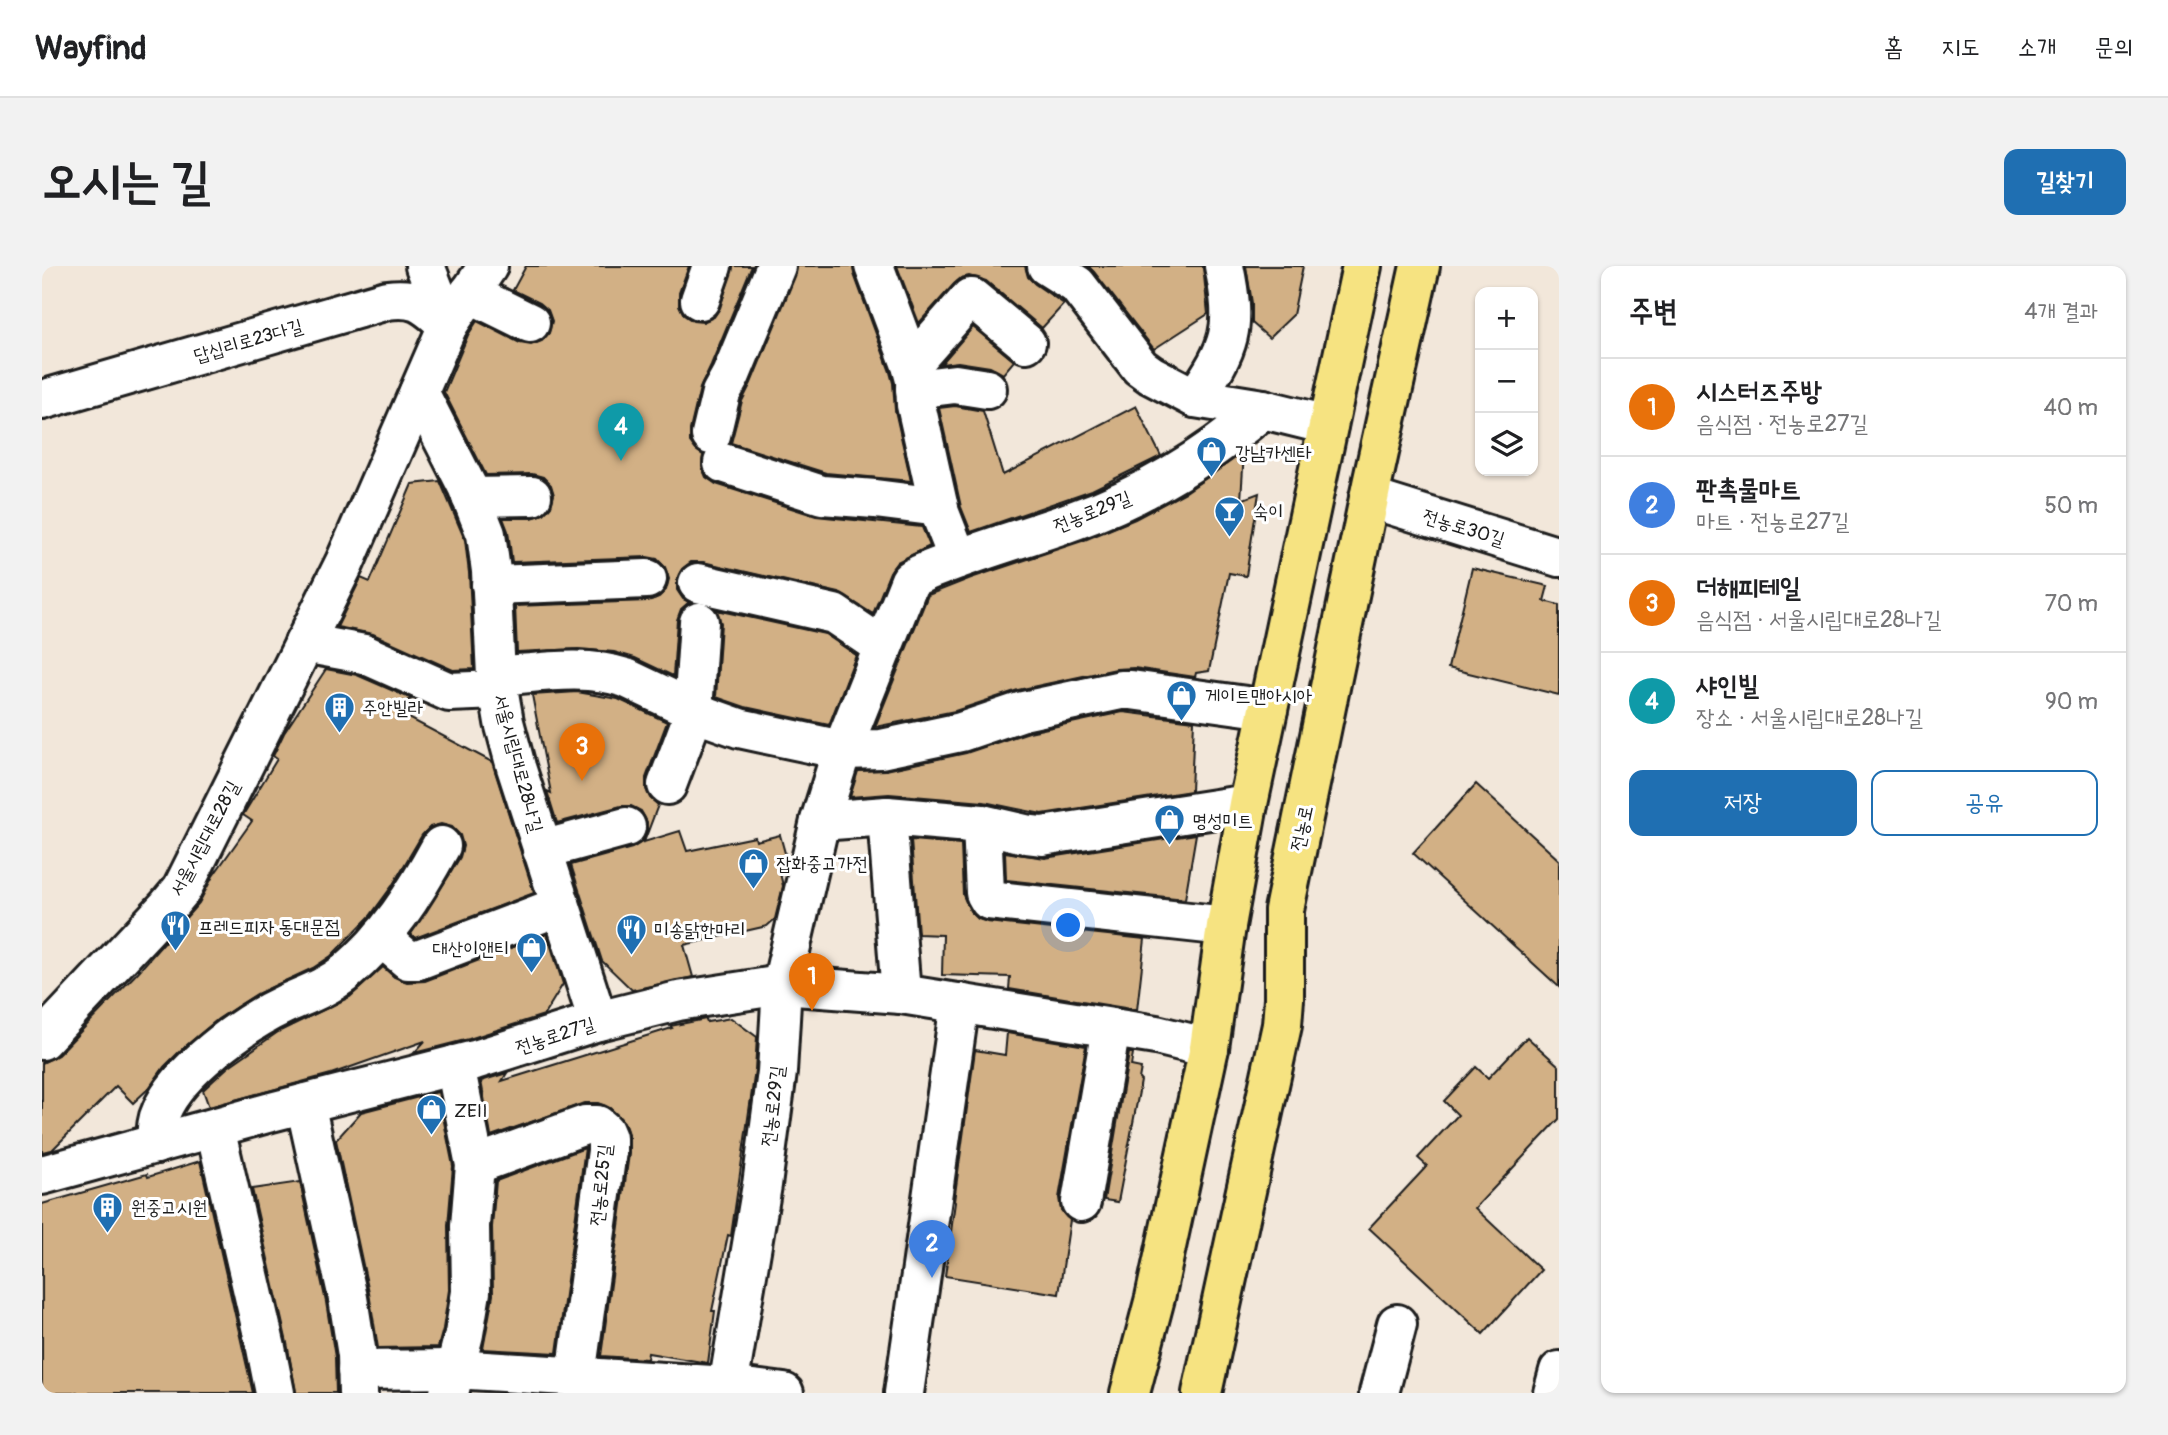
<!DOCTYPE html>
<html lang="ko">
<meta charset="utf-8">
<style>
:root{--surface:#fff;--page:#f2f2f2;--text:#202124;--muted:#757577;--line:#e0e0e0;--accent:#1f6fb2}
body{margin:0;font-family:Pangolin,"Poor Story",sans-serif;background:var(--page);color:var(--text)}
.controls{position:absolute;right:21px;top:21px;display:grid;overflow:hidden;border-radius:14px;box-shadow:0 2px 5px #0004}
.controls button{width:63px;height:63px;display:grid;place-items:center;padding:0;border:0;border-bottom:2px solid var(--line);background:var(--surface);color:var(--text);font:35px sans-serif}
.you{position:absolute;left:1027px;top:660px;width:24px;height:24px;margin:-18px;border:5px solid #fff;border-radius:50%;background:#1a73e8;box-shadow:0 0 0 10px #1a73e833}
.badge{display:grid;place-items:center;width:46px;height:46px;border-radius:50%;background:var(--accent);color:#fff;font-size:23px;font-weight:700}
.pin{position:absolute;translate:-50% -58px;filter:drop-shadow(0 2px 4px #0008)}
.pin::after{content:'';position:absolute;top:37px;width:24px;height:21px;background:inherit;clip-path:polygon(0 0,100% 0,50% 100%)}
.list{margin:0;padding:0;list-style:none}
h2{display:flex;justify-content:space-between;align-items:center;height:91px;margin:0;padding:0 28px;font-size:30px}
h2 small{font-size:23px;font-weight:400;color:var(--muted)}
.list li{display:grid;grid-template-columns:46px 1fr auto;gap:21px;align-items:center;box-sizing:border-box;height:98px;padding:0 28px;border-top:2px solid var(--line)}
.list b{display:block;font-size:26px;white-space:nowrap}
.list p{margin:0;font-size:23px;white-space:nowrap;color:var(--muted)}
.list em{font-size:23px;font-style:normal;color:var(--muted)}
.actions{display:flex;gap:14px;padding:21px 28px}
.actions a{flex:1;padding:16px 0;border:2px solid var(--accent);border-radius:14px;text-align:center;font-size:24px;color:var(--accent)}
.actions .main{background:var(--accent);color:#fff}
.icon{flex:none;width:38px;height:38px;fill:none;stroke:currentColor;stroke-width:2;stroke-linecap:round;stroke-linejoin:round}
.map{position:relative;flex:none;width:1517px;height:1127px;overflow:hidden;border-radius:14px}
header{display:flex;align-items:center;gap:42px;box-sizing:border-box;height:98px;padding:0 35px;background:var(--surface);border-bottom:2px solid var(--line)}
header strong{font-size:33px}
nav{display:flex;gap:38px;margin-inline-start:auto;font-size:24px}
.intro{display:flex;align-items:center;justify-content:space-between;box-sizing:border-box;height:168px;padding:0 42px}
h1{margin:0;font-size:49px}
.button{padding:18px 32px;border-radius:14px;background:var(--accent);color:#fff;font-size:24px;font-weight:700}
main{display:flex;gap:42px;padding:0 42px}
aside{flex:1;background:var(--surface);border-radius:14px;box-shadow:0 2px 5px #0004}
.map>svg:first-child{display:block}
.building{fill:#d2b085;stroke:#1c1c1c;stroke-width:2}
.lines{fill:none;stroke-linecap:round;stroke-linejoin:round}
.minor-casing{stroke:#1c1c1c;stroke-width:44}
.major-casing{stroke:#1c1c1c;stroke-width:44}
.minor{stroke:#fff;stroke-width:38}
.major{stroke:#f6e381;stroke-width:38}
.labels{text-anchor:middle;stroke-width:6;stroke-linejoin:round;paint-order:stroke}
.street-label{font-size:19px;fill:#1c1c1c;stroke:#fff}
.poi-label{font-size:19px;fill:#1c1c1c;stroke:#fff;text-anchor:start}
</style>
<header>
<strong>Wayfind</strong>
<nav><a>홈</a><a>지도</a><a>소개</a><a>문의</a></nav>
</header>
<div class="intro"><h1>오시는 길</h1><a class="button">길찾기</a></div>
<main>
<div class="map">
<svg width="1517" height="1127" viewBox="0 0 1517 1127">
<rect width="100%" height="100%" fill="#f2e7da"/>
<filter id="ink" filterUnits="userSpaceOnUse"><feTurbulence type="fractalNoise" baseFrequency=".0143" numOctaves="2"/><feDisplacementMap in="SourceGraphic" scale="14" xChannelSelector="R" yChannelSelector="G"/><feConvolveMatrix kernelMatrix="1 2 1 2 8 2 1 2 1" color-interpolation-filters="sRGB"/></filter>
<g filter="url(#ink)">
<g class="building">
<polygon points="484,0 647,0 637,27 637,39 642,49 651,55 661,56 672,51 678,42 691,0 710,0 669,99 658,122 648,164 648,176 654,184 661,189 660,201 664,211 674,218 774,250 880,261 888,280 855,296 848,306 831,348 797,327 661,296 649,296 640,303 635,313 635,324 641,333 647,336 639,343 635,354 631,410 593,392 572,386 536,383 475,386 473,340 606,335 617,331 624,324 627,313 623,301 615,293 605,291 470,296 466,265 461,252 490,252 502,248 509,240 512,229 509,219 501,211 490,208 444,209 402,126 426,69 435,55 478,77 489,79 500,75 507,67 510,55 506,44 498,37 471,24"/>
<polygon points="755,0 811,0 812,8 848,106 851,117 853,144 869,215 784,207 689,177 700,135 709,117 754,8"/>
<polygon points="855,0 983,0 986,11 993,18 1022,38 1000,62 944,15 927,10 919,12 912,18 877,57"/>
<polygon points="1046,0 1161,0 1166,48 1112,83 1052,6"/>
<polygon points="1204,0 1261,0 1251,49 1227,72 1210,57 1210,37"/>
<polygon points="931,61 972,95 961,108 948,101 916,96 899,98"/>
<polygon points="913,140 941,145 961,209 1094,140 1119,190 1050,224 929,266 919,241 897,142"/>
<polygon points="1202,186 1199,234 1217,227 1210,271 1204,310 1187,307 1167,405 1154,407 1153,411 1092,402 1074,403 976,424 913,445 833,461 886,329 929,312 1040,275 1093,253 1144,226"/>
<polygon points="398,215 423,274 427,307 432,403 411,404 331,368 295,361 319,312 328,316 370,218"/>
<polygon points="1430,302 1506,320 1502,335 1517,339 1517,429 1406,402"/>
<polygon points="674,344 783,368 814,389 787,459 703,441 674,431 679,357"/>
<polygon points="284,403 315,409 370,433 346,441 450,496 492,627 373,672 369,668 408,608 418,591 421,580 418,569 410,561 399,558 388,561 380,569 350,620 328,650 289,690 271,702 215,728 176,753 139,784 122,801 107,822 91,837 74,820 10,884 0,886 0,797 16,789 96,706 157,637 171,610 210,555 201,549 235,493 231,490 242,467"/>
<polygon points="535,426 576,433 625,456 604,512 604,523 608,532 616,539 602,576 638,565 645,585 713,571 714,575 738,569 746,598 744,606 738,607 741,620 733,653 725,660 642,679 651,711 590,724 560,695 529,599 590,582 600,576 605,567 605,556 599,545 589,540 579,540 515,557 505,525 509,527 490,429"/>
<polygon points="1081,446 1152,455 1149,525 1000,548 942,536 847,528 808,531 816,505 844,504 924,487 987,466"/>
<polygon points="1434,518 1517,594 1517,721 1371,587"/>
<polygon points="1154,568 1143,633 964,614 963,586 1003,592"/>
<polygon points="869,574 919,578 921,629 928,645 936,653 945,656 1103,673 1095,744 967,723 968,711 900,709 901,669 876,668"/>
<polygon points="505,668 521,718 502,749 427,773 372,787 383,775 289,808 167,841 161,824 186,801 236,766 308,731 341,701 352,711 365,716 383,715"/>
<polygon points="689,752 715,771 713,804 689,970 686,969 670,1045 673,1045 666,1097 606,1087 605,1093 559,1090 587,888 587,871 582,856 568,842 556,837 543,837 449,870 439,815 465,807 460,815 630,762 628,760 664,753 665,756"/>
<polygon points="965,767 1044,780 1017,932 1019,944 1028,954 1017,1028 903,1010 913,936 912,935 933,784 963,789"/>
<polygon points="1485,771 1517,800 1517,853 1433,942 1499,1004 1441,1068 1327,962 1385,900 1376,892 1416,849 1402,835 1434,801 1446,812"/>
<polygon points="1087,787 1091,787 1089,800 1099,802 1097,813 1099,815 1076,936 1062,934"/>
<polygon points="396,826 411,900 406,960 407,1024 401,1063 396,1081 336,1082 327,1027 294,874 319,846"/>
<polygon points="543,882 515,1087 441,1083 451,1029 450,961 454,915"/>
<polygon points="158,895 211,1127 0,1127 0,938 105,908 106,911"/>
<polygon points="258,916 284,1036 293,1091 294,1127 254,1127 245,1077 210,923"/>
</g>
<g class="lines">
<defs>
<g id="minor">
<polyline points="383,0 406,59"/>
<polyline points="832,0 869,99 873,114 874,139 898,247 916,293"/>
<polyline points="1005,0 1035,19 1098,101 1109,109 1153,132 1221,143 1286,159"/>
<polyline points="427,27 488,57"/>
<polyline points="658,34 670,0"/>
<polyline points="869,99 928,32 930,32 984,77"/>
<polyline points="873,123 913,118 945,123"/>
<polyline points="377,126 425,220 444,268 449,305 454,410 462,456 474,501 556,755"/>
<path d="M1153,132C1189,80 1195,63 1182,0"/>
<path d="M0,134L345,34C377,30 382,39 406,59"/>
<polyline points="669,169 679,127 689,109 734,0"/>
<polyline points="681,197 780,229 833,233 897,241"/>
<polyline points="429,231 490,230"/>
<polyline points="1327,232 1517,291"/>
<polyline points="656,317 792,348 841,381"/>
<polyline points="449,319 605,313"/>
<polyline points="262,377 322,388 407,426 456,424"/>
<path d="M454,410C496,407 543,398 584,412L666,451L697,462L800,484L839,483L919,466L981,445L1079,424H1089L1226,443"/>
<polyline points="625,519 648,458 651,445 657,356"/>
<polyline points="845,550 859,728"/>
<polyline points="778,555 845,550 940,558 983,568 1000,570 1206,538"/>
<polyline points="940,558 943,627 947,634 1184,660"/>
<polyline points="500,584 584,561"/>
<polyline points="339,671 366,694 376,694 518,640"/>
<polyline points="0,774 125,641 140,623 303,296 406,59 446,0"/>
<polyline points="263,837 306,1032 315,1089 316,1127"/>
<polyline points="173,862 224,1082 233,1127"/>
<path d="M114,878C115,867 114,856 119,846C136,805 202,757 241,739C263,729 284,722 303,707C345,672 373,628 399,580"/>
<polyline points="433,899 543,859 555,859 562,865 565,872 565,885 534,1110"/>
<polyline points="0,909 229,846 433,794 556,755 636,735 740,719 859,728 1114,769 1167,782"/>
<polyline points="1039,936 1069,762"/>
<polyline points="315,1104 412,1103 686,1120 742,1127"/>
<polyline points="407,1127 422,1068 429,1026 428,960 433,899 413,799"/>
<path d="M685,1127L720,919L735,806L740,719L778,555L800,484L868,314C879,306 893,302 906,297C948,281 991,269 1033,254C1102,230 1166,190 1221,143"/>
<polyline points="862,1127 918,737"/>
<polyline points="1337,1127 1355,1058"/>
<polyline points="1511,1127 1517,1105"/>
</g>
<g id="major">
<polyline points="1088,1127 1113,1032 1167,782 1184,660 1206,538 1320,0"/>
<polyline points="1160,1127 1240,759 1242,733 1242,644 1330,218 1378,0"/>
</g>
</defs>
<use href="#minor" class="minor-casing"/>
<use href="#major" class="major-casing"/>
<use href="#minor" class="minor"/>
<use href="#major" class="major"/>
</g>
</g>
<defs>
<symbol id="shop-pin" viewBox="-11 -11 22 30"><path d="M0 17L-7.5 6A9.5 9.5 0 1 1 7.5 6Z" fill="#1f6fb2" stroke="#fff"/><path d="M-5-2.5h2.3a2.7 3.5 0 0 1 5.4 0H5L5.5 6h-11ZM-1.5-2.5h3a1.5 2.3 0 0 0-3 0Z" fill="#fff"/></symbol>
<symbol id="bar-pin" viewBox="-11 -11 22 30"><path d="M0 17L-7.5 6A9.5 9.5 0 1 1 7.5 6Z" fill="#1f6fb2" stroke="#fff"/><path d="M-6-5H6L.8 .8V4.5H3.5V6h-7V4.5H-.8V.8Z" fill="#fff"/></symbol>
<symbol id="building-pin" viewBox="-11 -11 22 30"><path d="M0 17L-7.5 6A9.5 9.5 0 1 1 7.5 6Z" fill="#1f6fb2" stroke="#fff"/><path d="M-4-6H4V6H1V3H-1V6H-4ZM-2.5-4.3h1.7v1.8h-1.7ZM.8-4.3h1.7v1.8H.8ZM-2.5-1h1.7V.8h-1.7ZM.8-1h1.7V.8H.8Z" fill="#fff"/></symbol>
<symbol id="restaurant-pin" viewBox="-11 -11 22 30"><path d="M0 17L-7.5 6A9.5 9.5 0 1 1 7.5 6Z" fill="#1f6fb2" stroke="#fff"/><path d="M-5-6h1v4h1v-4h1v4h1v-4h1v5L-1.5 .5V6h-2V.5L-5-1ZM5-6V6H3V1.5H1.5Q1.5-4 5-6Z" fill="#fff"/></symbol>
</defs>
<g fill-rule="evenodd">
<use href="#shop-pin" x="1152" y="168" width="35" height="47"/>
<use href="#bar-pin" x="1170" y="228" width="35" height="47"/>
<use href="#shop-pin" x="1122" y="412" width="35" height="47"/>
<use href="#building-pin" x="280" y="424" width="35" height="47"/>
<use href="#shop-pin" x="1110" y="536" width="35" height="47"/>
<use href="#shop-pin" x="694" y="580" width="35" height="47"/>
<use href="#restaurant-pin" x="116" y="642" width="35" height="47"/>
<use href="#restaurant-pin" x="572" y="646" width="35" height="47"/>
<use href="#shop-pin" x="472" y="664" width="35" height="47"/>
<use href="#shop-pin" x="372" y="826" width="35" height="47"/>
<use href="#building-pin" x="48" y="924" width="35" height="47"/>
</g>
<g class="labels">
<g class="street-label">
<text transform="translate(206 74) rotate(-16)" y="7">답십리로23다길</text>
<text transform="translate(1050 245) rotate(-22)" y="7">전농로29길</text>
<text transform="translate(1422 261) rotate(17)" y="7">전농로30길</text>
<text transform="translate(477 497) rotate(75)" y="7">서울시립대로28나길</text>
<text transform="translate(1259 562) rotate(-78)" y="7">전농로</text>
<text transform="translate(162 572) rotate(-62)" y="7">서울시립대로28길</text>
<text transform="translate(513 769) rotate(-18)" y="7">전농로27길</text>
<text transform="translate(730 840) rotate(-83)" y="7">전농로29길</text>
<text transform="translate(558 919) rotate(-84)" y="7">전농로25길</text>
</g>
<g class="poi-label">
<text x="1193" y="193">강남카센타</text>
<text x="1211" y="252">숙이</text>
<text x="1163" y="436">게이트맨아시아</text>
<text x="320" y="448">주안빌라</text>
<text x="1150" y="561">명성미트</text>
<text x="734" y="604">잡화중고가전</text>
<text x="156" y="667">프레드피자 동대문점</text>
<text x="612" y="670">미송닭한마리</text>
<text x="467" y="689" text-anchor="end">대산이앤티</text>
<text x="412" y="851">ZEII</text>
<text x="89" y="948">원중고시원</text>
</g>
</g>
</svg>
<div class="controls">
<button>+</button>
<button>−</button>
<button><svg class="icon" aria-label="layers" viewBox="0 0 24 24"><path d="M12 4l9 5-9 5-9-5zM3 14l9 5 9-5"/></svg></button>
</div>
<div class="you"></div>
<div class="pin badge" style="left:770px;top:745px;background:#e8710a">1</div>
<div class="pin badge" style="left:890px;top:1012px;background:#3f7fe0">2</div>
<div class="pin badge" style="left:540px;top:515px;background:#e8710a">3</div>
<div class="pin badge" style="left:579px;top:195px;background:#0f9aa8">4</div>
</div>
<aside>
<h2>주변<small>4개 결과</small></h2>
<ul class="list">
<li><span class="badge" style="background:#e8710a">1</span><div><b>시스터즈주방</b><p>음식점 · 전농로27길</p></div><em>40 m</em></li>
<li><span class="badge" style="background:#3f7fe0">2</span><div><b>판촉물마트</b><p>마트 · 전농로27길</p></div><em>50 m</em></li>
<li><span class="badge" style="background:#e8710a">3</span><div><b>더해피테일</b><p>음식점 · 서울시립대로28나길</p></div><em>70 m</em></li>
<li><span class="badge" style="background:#0f9aa8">4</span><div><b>샤인빌</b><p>장소 · 서울시립대로28나길</p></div><em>90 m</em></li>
</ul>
<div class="actions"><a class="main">저장</a><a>공유</a></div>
</aside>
</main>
